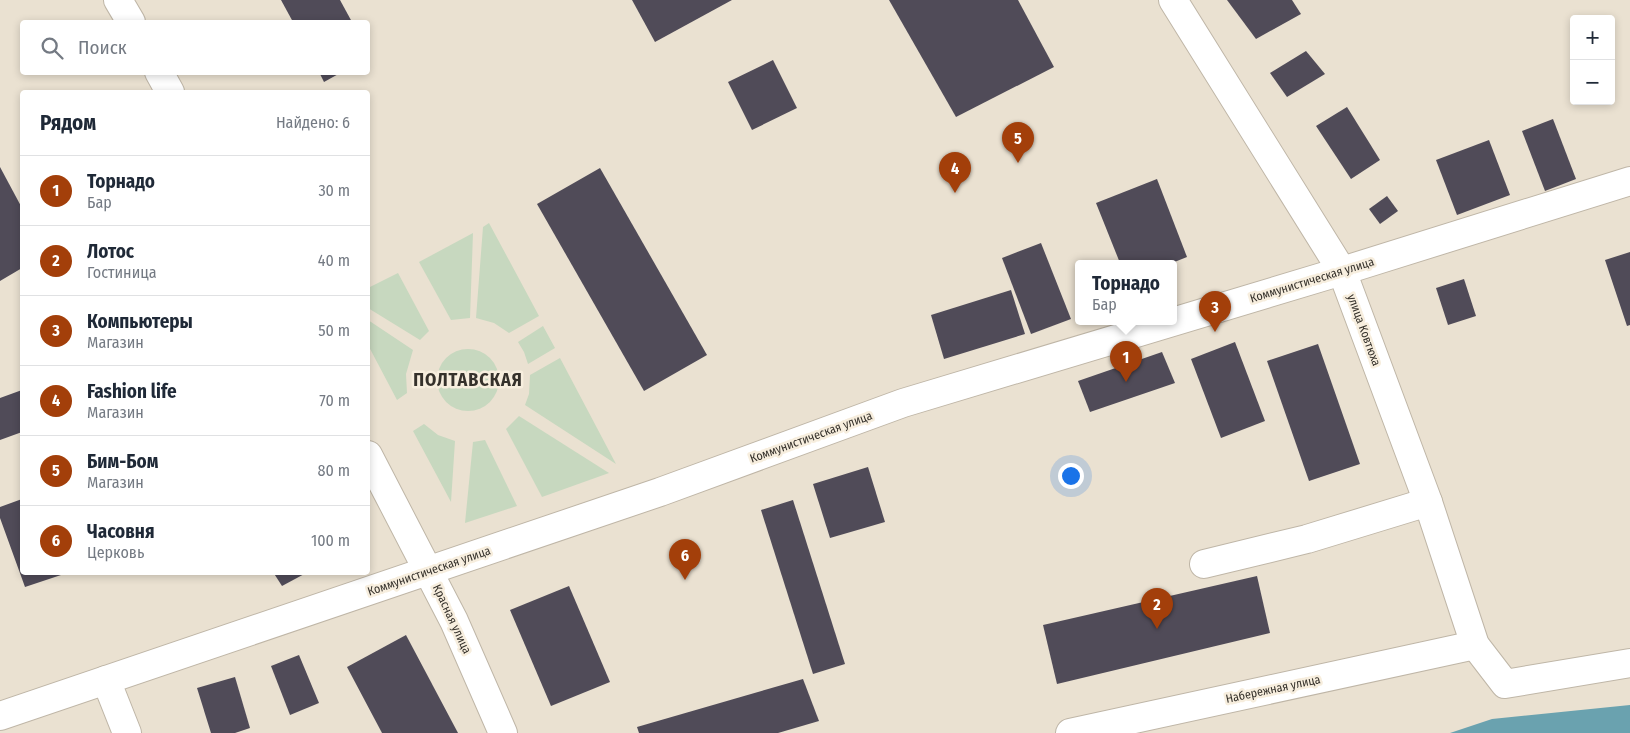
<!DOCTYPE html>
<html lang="ru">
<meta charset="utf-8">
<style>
:root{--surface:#fff;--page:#f2f2f3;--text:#1f2937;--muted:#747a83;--line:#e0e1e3;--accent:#a33f0a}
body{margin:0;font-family:"Fira Sans Condensed",sans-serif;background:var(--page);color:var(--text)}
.controls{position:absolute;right:15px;top:15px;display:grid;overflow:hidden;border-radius:5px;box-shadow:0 2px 8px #0003}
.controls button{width:45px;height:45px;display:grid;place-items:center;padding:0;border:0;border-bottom:1px solid var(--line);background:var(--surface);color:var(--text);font:25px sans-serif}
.you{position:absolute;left:1070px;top:475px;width:18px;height:18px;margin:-12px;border:4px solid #fff;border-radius:50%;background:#1a73e8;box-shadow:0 0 0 8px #1a73e833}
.badge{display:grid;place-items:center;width:32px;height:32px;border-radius:50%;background:var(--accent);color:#fff;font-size:16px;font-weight:700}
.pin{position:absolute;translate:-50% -41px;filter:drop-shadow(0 1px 2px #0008)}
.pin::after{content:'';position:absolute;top:26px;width:18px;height:15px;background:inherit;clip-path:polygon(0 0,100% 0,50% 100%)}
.popup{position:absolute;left:1075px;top:260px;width:102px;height:65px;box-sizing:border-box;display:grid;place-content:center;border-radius:5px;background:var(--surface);filter:drop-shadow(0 1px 4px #0005);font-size:16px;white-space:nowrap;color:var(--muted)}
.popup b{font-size:19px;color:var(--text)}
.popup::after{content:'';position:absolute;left:50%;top:100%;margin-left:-10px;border:10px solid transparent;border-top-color:var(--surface)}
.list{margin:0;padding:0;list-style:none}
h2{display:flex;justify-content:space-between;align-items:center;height:65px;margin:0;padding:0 20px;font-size:21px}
h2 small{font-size:16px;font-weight:400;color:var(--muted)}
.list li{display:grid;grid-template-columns:32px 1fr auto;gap:15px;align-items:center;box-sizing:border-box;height:70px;padding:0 20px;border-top:1px solid var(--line)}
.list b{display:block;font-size:19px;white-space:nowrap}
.list p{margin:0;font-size:16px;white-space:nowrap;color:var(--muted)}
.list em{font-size:16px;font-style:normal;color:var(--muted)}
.icon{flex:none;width:28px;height:28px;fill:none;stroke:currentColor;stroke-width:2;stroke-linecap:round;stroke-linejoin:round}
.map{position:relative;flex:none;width:1630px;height:733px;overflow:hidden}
.search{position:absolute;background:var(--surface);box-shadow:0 2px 8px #0003;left:20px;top:20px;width:350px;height:55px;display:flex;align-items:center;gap:12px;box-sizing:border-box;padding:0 18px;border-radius:5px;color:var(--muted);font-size:19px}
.panel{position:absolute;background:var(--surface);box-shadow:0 2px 8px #0003;left:20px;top:90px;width:350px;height:485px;border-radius:5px}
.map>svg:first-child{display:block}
.green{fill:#c7d8bf}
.water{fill:#6aa2af}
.building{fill:#504b58}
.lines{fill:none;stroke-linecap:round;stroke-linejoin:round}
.minor-casing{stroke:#bfb6a7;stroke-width:30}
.minor{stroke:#fff;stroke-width:28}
.labels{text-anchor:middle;stroke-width:5;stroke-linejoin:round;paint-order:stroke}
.street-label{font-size:12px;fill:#35312b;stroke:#f7eede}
.district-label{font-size:18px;font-weight:bold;letter-spacing:1px;fill:#35312b;stroke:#f7eede}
</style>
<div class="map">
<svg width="1630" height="733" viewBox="0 0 1630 733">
<rect width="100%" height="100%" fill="#eae1d1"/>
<g class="green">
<polygon points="489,223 539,316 509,333 494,323 476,318 483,227"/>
<polygon points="473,233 470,318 451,320 419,262"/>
<polygon points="398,273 429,331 420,340 368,308 368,288"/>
<polygon points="368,320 413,350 406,374 407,393 397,400 368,345"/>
<polygon points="543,326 555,348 528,364 524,352 518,342"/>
<circle cx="468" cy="380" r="31"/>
<polygon points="560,358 616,464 525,405 529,394 530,375"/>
<polygon points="519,416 609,473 542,497 506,429"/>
<polygon points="424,424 438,435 455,441 451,502 413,431"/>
<polygon points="485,440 517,506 465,523 473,442"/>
</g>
<polygon class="water" points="1630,705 1630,733 1450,733 1492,719"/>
<g class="building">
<polygon points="281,0 340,0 352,22 293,22"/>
<polygon points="632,0 732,0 655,42"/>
<polygon points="889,0 1018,0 1054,67 956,117"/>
<polygon points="1227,0 1292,0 1301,14 1256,39"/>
<polygon points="1306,51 1325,74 1287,97 1270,73"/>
<polygon points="773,60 797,108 752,130 728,82"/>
<polygon points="319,72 342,72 324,82"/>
<polygon points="1347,107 1380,160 1351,179 1316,126"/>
<polygon points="1553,119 1576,179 1545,191 1522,131"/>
<polygon points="1489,140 1510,195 1457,215 1436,160"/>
<polygon points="0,167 22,208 22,268 0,281"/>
<polygon points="600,168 707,355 644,391 537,204"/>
<polygon points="1157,179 1187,257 1172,263 1120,263 1096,203"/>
<polygon points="1387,196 1398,211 1380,224 1369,209"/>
<polygon points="1041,243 1071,319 1031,334 1002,258"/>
<polygon points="1630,252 1630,325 1627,326 1605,260"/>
<polygon points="1464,279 1476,316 1448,325 1436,288"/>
<polygon points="1011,290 1025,334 944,359 931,315"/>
<polygon points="1235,342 1265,421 1221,438 1191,359"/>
<polygon points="1318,344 1360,464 1309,481 1267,361"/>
<polygon points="1162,352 1175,383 1090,412 1078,381"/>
<polygon points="22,390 22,432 0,440 0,398"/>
<polygon points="868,467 885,522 830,538 813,484"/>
<polygon points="22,499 22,572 67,573 25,587 0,518 0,507"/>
<polygon points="793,500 845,664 813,674 761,510"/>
<polygon points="273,572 308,572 282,586"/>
<polygon points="1257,576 1270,633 1057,684 1043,625"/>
<polygon points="569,586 610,682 551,706 510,610"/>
<polygon points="406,635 458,733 382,733 347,667"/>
<polygon points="299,655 319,703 290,715 271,666"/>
<polygon points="235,677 250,728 235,733 211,733 197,688"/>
<polygon points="803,679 819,721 778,733 639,733 637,727"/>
</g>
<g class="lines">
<defs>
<g id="minor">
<polyline points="118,0 131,22"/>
<polyline points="1173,0 1342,271 1428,502 1475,645 1505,684 1630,663"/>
<polyline points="159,72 170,92"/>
<polyline points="368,455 454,621 503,733"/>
<polyline points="1204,564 1307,539 1428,502"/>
<polyline points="106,680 127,733"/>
<polyline points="0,716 660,492 903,403 1342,271 1630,181"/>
<polyline points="1070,733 1475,645"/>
</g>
</defs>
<use href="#minor" class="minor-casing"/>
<use href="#minor" class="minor"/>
</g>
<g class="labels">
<g class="street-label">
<text transform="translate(1312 280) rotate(-17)" y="4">Коммунистическая улица</text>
<text transform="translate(1364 330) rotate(70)" y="4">улица Ковтюха</text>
<text transform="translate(811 437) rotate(-20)" y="4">Коммунистическая улица</text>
<text transform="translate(429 571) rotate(-19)" y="4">Коммунистическая улица</text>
<text transform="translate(452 619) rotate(65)" y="4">Красная улица</text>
<text transform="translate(1273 689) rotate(-12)" y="4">Набережная улица</text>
</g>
<g class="district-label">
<text x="468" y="386">ПОЛТАВСКАЯ</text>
</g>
</g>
</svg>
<div class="controls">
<button>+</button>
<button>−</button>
</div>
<div class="you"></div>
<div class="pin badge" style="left:1126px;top:382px">1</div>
<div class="popup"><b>Торнадо</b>Бар</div>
<div class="pin badge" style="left:1157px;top:629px">2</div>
<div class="pin badge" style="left:1215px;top:332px">3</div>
<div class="pin badge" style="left:955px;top:193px">4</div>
<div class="pin badge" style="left:1018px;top:163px">5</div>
<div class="pin badge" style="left:685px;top:580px">6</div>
<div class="search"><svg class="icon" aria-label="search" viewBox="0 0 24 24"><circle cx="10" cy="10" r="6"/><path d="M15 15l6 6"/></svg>Поиск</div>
<section class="panel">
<h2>Рядом<small>Найдено: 6</small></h2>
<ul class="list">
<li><span class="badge">1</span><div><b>Торнадо</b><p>Бар</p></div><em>30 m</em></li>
<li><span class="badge">2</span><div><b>Лотос</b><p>Гостиница</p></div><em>40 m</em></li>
<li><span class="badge">3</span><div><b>Компьютеры</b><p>Магазин</p></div><em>50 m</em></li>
<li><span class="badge">4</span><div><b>Fashion life</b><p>Магазин</p></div><em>70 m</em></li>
<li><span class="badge">5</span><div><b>Бим-Бом</b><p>Магазин</p></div><em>80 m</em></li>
<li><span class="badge">6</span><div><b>Часовня</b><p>Церковь</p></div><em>100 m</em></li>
</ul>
</section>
</div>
